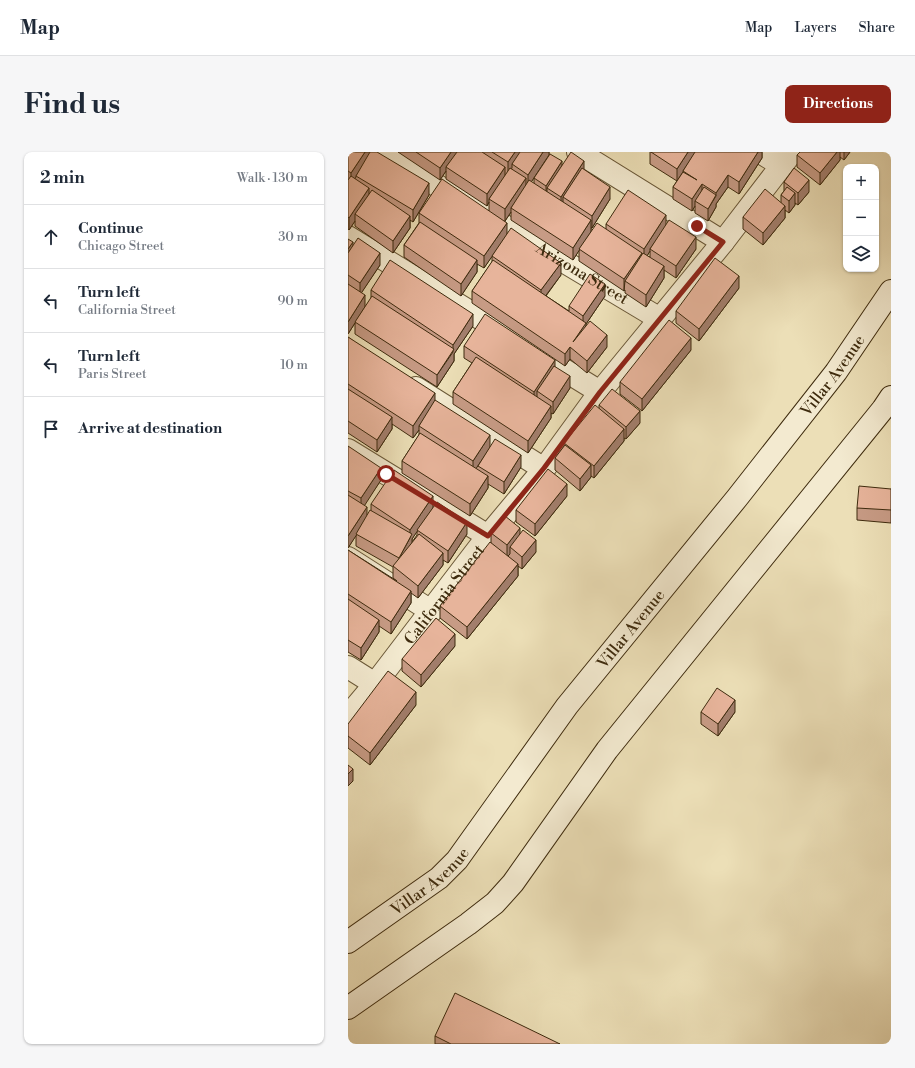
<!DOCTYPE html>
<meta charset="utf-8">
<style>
:root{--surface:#fff;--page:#f6f6f7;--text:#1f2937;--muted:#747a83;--line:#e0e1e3;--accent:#8f2418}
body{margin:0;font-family:"Libre Bodoni",serif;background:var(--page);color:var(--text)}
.controls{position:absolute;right:12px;top:12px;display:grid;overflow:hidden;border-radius:8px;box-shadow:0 1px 3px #0004}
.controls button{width:36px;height:36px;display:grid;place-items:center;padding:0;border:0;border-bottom:1px solid var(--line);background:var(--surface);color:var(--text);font:20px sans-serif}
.stop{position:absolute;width:12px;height:12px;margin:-9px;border:3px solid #8f2418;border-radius:50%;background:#fff}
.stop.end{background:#8f2418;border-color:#fff;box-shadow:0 1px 4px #0008}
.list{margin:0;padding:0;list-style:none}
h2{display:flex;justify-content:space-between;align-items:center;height:52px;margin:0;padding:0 16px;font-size:17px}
h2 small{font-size:13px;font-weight:400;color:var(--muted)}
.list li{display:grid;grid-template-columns:26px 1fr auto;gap:12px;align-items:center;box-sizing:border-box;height:64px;padding:0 16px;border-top:1px solid var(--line)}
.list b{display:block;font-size:15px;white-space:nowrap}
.list p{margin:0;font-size:13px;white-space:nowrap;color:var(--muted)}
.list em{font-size:13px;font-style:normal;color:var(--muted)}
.icon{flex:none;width:22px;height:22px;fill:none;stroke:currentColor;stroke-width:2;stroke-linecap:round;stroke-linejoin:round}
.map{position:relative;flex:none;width:543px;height:892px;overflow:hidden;border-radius:8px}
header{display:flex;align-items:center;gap:24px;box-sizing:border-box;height:56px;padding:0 20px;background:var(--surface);border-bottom:1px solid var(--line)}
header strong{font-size:19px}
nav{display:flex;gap:22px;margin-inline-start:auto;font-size:14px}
.intro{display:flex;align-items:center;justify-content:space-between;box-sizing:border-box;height:96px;padding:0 24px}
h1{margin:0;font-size:28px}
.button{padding:10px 18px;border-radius:8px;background:var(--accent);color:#fff;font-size:14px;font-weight:700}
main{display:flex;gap:24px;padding:0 24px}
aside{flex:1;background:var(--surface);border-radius:8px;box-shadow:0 1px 3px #0004}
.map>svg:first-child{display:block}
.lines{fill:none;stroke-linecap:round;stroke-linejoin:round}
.minor-casing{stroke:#6a5838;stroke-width:24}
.secondary-casing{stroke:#3e2b0e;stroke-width:24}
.minor{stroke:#f3ead0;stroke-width:22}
.secondary{stroke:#f3ead0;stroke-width:22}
.wall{fill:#c79b85;stroke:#3e2b0e;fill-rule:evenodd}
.shaded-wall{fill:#a27e6c;stroke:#3e2b0e}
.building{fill:#e7b49b;stroke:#3e2b0e}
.route{stroke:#8f2418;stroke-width:5}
.labels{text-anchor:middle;stroke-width:3;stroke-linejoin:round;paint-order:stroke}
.street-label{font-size:16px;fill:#3e2b0e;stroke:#f3ead0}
</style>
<header>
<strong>Map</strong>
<nav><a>Map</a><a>Layers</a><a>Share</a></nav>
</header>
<div class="intro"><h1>Find us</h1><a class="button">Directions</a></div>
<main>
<aside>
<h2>2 min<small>Walk · 130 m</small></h2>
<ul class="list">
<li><svg class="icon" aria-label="ahead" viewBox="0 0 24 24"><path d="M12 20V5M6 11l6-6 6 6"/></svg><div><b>Continue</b><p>Chicago Street</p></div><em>30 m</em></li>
<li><svg class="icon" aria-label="left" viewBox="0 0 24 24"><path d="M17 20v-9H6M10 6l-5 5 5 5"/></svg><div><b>Turn left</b><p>California Street</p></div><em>90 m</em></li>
<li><svg class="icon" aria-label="left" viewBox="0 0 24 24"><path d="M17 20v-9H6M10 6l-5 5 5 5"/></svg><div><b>Turn left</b><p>Paris Street</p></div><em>10 m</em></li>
<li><svg class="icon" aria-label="arrive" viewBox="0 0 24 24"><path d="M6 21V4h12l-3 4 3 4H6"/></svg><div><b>Arrive at destination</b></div></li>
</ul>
</aside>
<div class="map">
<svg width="543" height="892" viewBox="0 0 543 892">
<rect width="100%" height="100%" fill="#ecdfb7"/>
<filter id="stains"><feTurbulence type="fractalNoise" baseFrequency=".005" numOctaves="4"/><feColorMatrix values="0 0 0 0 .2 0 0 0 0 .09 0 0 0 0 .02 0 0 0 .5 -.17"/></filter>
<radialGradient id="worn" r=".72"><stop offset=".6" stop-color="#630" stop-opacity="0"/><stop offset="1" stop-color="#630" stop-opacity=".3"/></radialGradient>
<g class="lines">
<defs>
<g id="minor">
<path id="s1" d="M33,0L312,167"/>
<polyline points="230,0 375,90"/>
<polyline points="412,0 433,13"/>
<polyline points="0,85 252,240"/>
<polyline points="68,236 196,317"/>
<polyline points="0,298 140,384"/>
<polyline points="0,406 83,459"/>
<polyline points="0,515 27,532"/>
<path id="s2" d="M0,564L27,532L140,384L196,317L252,240L375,90L444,0"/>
</g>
<g id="secondary">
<path id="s3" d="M0,790L91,726L109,708L219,554L389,346L488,220L543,139"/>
<polyline points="0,856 120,772 147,751 165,731 259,598 535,257 543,245"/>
</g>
</defs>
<use href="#minor" class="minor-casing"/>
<use href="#secondary" class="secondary-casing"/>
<use href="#minor" class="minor"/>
<use href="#secondary" class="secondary"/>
</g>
<g class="wall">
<polygon points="0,0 81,43 65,70 62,68 62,76 45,101 7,74 7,69 1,78 0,77"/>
<path d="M50,0H201V3L183,30L186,32V26L214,13L236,18L262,47L244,76H243V80L258,77V72L318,73L348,97L328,126L316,118V126L298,155L277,141V138L276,139L231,109V98L225,108L163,68V60L157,69L159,82L213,123L198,144L221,159V154L257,144L238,172V174L259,195L239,221L222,207L217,214L124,151V139L144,110V104L136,116L129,112V120L113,144L56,105V93L71,71V61L141,59V50L139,54L98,27V19L92,28ZM302,99V105L299,104Z"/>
<polygon points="302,0 414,0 414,6 391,42 380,35 368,52 368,55 360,69 347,61 347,54 344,59 325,47 325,35 329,29 302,12"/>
<polygon points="452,0 502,0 496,8 492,5 492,8 472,33 449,15 449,3"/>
<polygon points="436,30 461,40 450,53 447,51 447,53 441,61 437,58 437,66 415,93 395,77 395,65 433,51 433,43 436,39"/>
<polygon points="0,87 5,95 32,113 13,141 17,155 23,147 23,138 125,174 106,202 106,209 89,235 7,182 7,171 0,182"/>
<polygon points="391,136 351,189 328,171 328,159"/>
<polygon points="0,185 87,249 142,296 173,315 156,342 140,332 140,336 122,364 54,321 54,309 71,283 71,278 65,286 44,272 44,277 29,300 0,281"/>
<polygon points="116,194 207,215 222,236 205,262 203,261 203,266 180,301 105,252 105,240 124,211 116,206"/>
<polygon points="343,198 294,259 272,242 272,230"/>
<polygon points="251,253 292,271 278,287 276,286 276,289 246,326 243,324 243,325 232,339 207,318 207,306 216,294 216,291 251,257"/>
<path d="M0,294L33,328L16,353L19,364L23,359V352L85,356L119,382L100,411L95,408V413L70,446L63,441V451L43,482L31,474V480L13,508L0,500V398L49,429L45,426V415L8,394V383L0,396ZM69,379V383L64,390V387Z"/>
<polygon points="543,337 543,371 509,368 509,356"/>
<polygon points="219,344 187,384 168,370 168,358"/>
<polygon points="143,381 172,381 188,400 174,417 170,414 170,424 119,487 92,466 92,454 143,391"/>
<polygon points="107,494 73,535 54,519 54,507"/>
<polygon points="68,553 22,613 0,596 0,572"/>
<polygon points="353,560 387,560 370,584 353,572"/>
<polygon points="87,884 212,892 87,892"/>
</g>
<g class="shaded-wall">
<polygon points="17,0 25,0 8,24 8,25 3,33 3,21"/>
<polygon points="103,0 111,0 98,15 98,19 92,28 92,16"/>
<polygon points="167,0 175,0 164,12 164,16 160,22 160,10"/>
<polygon points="195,0 201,0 201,3 180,35 180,23"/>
<polygon points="340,0 348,0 335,19 335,20 329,29 329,17"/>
<polygon points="410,0 414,0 414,6 391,42 391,30"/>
<polygon points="489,0 492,0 492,8 472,33 472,21"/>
<polygon points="496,0 502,0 496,8"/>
<polygon points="214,9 214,22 199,36 199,45 198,46 198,34"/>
<polygon points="236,9 236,21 215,45 215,53 213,57 213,45"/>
<polygon points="157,15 157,27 141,47 141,50 139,54 139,42"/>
<polygon points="380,23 380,35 368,52 368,55 360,69 360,57 368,44 368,41"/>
<polygon points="178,26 178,38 163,56 163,60 157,69 157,57"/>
<polygon points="461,28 461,40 450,53 450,41"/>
<polygon points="81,31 81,43 65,70 65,58"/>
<polygon points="354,32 354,44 347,49 347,54 344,59 344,47"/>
<polygon points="262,35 262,47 244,76 244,64"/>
<polygon points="21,36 21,48 7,62 7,69 1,78 1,66"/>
<polygon points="447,41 447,53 441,61 441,49"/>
<polygon points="437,54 437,66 415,93 415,81"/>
<polygon points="318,63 318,75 302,97 302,99 296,109 296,97"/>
<polygon points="62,64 62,76 45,101 45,89"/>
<polygon points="243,68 243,80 225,108 225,96"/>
<polygon points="159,71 159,83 136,116 136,104"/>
<polygon points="348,85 348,97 328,126 328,114"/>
<polygon points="5,90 5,102 0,109 0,97"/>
<polygon points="32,101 32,113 12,143 12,131"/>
<polygon points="294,101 294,113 277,129 276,139 276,127"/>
<polygon points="129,108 129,120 113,144 113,132"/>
<polygon points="213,111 213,123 193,150 193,138"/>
<polygon points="316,114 316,126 298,155 298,143"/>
<polygon points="391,124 391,136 351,189 351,177"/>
<polygon points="257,132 257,144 238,172 238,183 225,190 235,175 235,164"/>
<polygon points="17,143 17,155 0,182 0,170"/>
<polygon points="125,162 125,174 106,202 106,209 89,235 89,223 105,200 105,193"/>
<polygon points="259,183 259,195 239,221 239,209"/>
<polygon points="343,186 343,198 294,259 294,247"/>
<polygon points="222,195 222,207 217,214 217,202"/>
<polygon points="207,208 207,220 189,239 189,248 186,252 186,240"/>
<polygon points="222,224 222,236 205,262 205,250"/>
<polygon points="87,241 87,253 71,274 71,278 65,286 65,274"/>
<polygon points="203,254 203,266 180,301 180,289"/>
<polygon points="292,259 292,271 278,287 278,275"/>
<polygon points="44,265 44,277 29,300 29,288"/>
<polygon points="276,277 276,289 246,326 246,314"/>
<polygon points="142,283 142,296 125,321 125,309"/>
<polygon points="173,303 173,315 156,342 156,330"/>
<polygon points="243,313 243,325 232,339 232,327"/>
<polygon points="33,316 33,328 13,359 13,346"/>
<polygon points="140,324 140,336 122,364 122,352"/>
<polygon points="219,332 219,344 187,384 187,372"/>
<polygon points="85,344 85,356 64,387 64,394 51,418 51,406 62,386 62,378"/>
<polygon points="19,355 19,367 0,396 0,384"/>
<polygon points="119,370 119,382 100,411 100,399"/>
<polygon points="172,376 172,388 162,395 162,402 159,405 159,393"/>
<polygon points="188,388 188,400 174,417 174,405"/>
<polygon points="95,401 95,413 70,446 70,434"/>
<polygon points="170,412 170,424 119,487 119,475"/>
<polygon points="63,439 63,451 43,482 43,470"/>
<polygon points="31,468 31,480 13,508 13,496"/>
<polygon points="107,482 107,494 73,535 73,523"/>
<polygon points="68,540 68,553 22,613 22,601"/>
<polygon points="387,548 387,560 370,584 370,572"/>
<polygon points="5,617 5,629 0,634 0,622"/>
</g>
<g class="building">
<polygon points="0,0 17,0 3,21 0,19"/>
<polygon points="22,0 29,0 81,31 65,58 8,24"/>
<polygon points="68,0 103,0 92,16"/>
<polygon points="109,0 134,0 157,15 139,42 98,15"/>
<polygon points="144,0 167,0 160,10"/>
<polygon points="172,0 195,0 180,23 164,12"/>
<polygon points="223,0 236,9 213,45 199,36"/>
<polygon points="303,0 340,0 329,17"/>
<polygon points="347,0 410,0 391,30 380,23 368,41 354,32 344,47 325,35 335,20 349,28 335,19"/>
<polygon points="452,0 489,0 472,21 449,3"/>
<polygon points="202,2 214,9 198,34 186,26"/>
<polygon points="162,16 178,26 157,57 141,47"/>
<polygon points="234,16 262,35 244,64 215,45"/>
<polygon points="446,16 461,28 450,41 436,30"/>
<polygon points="3,24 21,36 1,66 0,65 0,28"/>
<polygon points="94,27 159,71 136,104 71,61"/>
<polygon points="181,28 243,68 225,96 163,56"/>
<polygon points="356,35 368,43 360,57 347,49"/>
<polygon points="439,35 447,41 441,49 433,43"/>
<polygon points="417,37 437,54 415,81 395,65"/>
<polygon points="24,38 62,64 45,89 7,62"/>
<polygon points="280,38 318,63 296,97 258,72"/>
<polygon points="321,68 348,85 328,114 302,97"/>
<polygon points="72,70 129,108 113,132 56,93"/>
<polygon points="249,71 294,101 276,127 231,97"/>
<polygon points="163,76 213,111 193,138 144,104"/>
<polygon points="10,86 32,101 12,131 0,123 0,101"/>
<polygon points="0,87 5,90 0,97"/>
<polygon points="295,101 316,114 298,143 277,129"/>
<polygon points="367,106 391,124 351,177 328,159"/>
<polygon points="42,108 125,162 105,193 23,138"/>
<polygon points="145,108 238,171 225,190 242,169 259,183 239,209 222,195 217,202 124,139"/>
<polygon points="242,122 257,132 235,164 221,154"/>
<polygon points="0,132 17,143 0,170"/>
<polygon points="24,144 106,197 89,223 7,170"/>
<polygon points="137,162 207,208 186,240 116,194"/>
<polygon points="321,168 343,186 294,247 272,230"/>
<polygon points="0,185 87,241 65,274 0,232"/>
<polygon points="128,205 203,254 180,289 105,240"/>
<polygon points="206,214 222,224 205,250 189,239"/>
<polygon points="0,237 44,265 29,288 0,269"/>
<polygon points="264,237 292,259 278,275 251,253"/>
<polygon points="87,248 142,283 125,309 71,274"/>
<polygon points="247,253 276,277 246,314 216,291"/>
<polygon points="72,281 140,324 122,352 54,309"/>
<polygon points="147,287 173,303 156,330 130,314"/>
<polygon points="217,293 243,313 232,327 207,306"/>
<polygon points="0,294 33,316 13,346 0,339"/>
<polygon points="200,317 219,332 187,372 168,358"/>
<polygon points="46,318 85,344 62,378 23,352"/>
<polygon points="511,334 543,337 543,358 509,356"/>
<polygon points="0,343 19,355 0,384"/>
<polygon points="89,350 119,370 100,399 69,378"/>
<polygon points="22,358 64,382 51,406 8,382"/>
<polygon points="157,364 172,376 159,393 143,381"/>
<polygon points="175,378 188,388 174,405 162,395"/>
<polygon points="71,382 95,401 70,434 45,414"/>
<polygon points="142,390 170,412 119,475 92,454"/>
<polygon points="0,398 63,439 43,470 0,442"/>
<polygon points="0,447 31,468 13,496 0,488"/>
<polygon points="88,466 107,482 73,523 54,507"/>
<polygon points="40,519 68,540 22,601 0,584 0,572"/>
<polygon points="369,536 387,548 370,572 353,560"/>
<polygon points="0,613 5,617 0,622"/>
<polygon points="107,841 212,892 103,892 87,884"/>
</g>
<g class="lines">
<polyline class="route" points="38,322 140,384 196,316 252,240 375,90 349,74"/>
</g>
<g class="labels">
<g class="street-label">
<text dy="6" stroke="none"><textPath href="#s1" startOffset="235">Arizona Street</textPath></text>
<text dy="6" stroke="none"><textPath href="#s3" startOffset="750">Villar Avenue</textPath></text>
<text dy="6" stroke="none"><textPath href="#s2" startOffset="155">California Street</textPath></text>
<text dy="6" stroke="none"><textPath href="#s3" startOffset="426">Villar Avenue</textPath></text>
<text dy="6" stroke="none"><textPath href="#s3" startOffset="102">Villar Avenue</textPath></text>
</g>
</g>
<rect width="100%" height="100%" filter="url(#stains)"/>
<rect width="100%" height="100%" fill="url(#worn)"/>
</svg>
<div class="controls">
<button>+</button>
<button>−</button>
<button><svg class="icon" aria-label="layers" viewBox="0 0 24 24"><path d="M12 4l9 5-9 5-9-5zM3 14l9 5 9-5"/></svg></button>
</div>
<div class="stop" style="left:38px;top:322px"></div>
<div class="stop end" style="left:349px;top:74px"></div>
</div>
</main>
